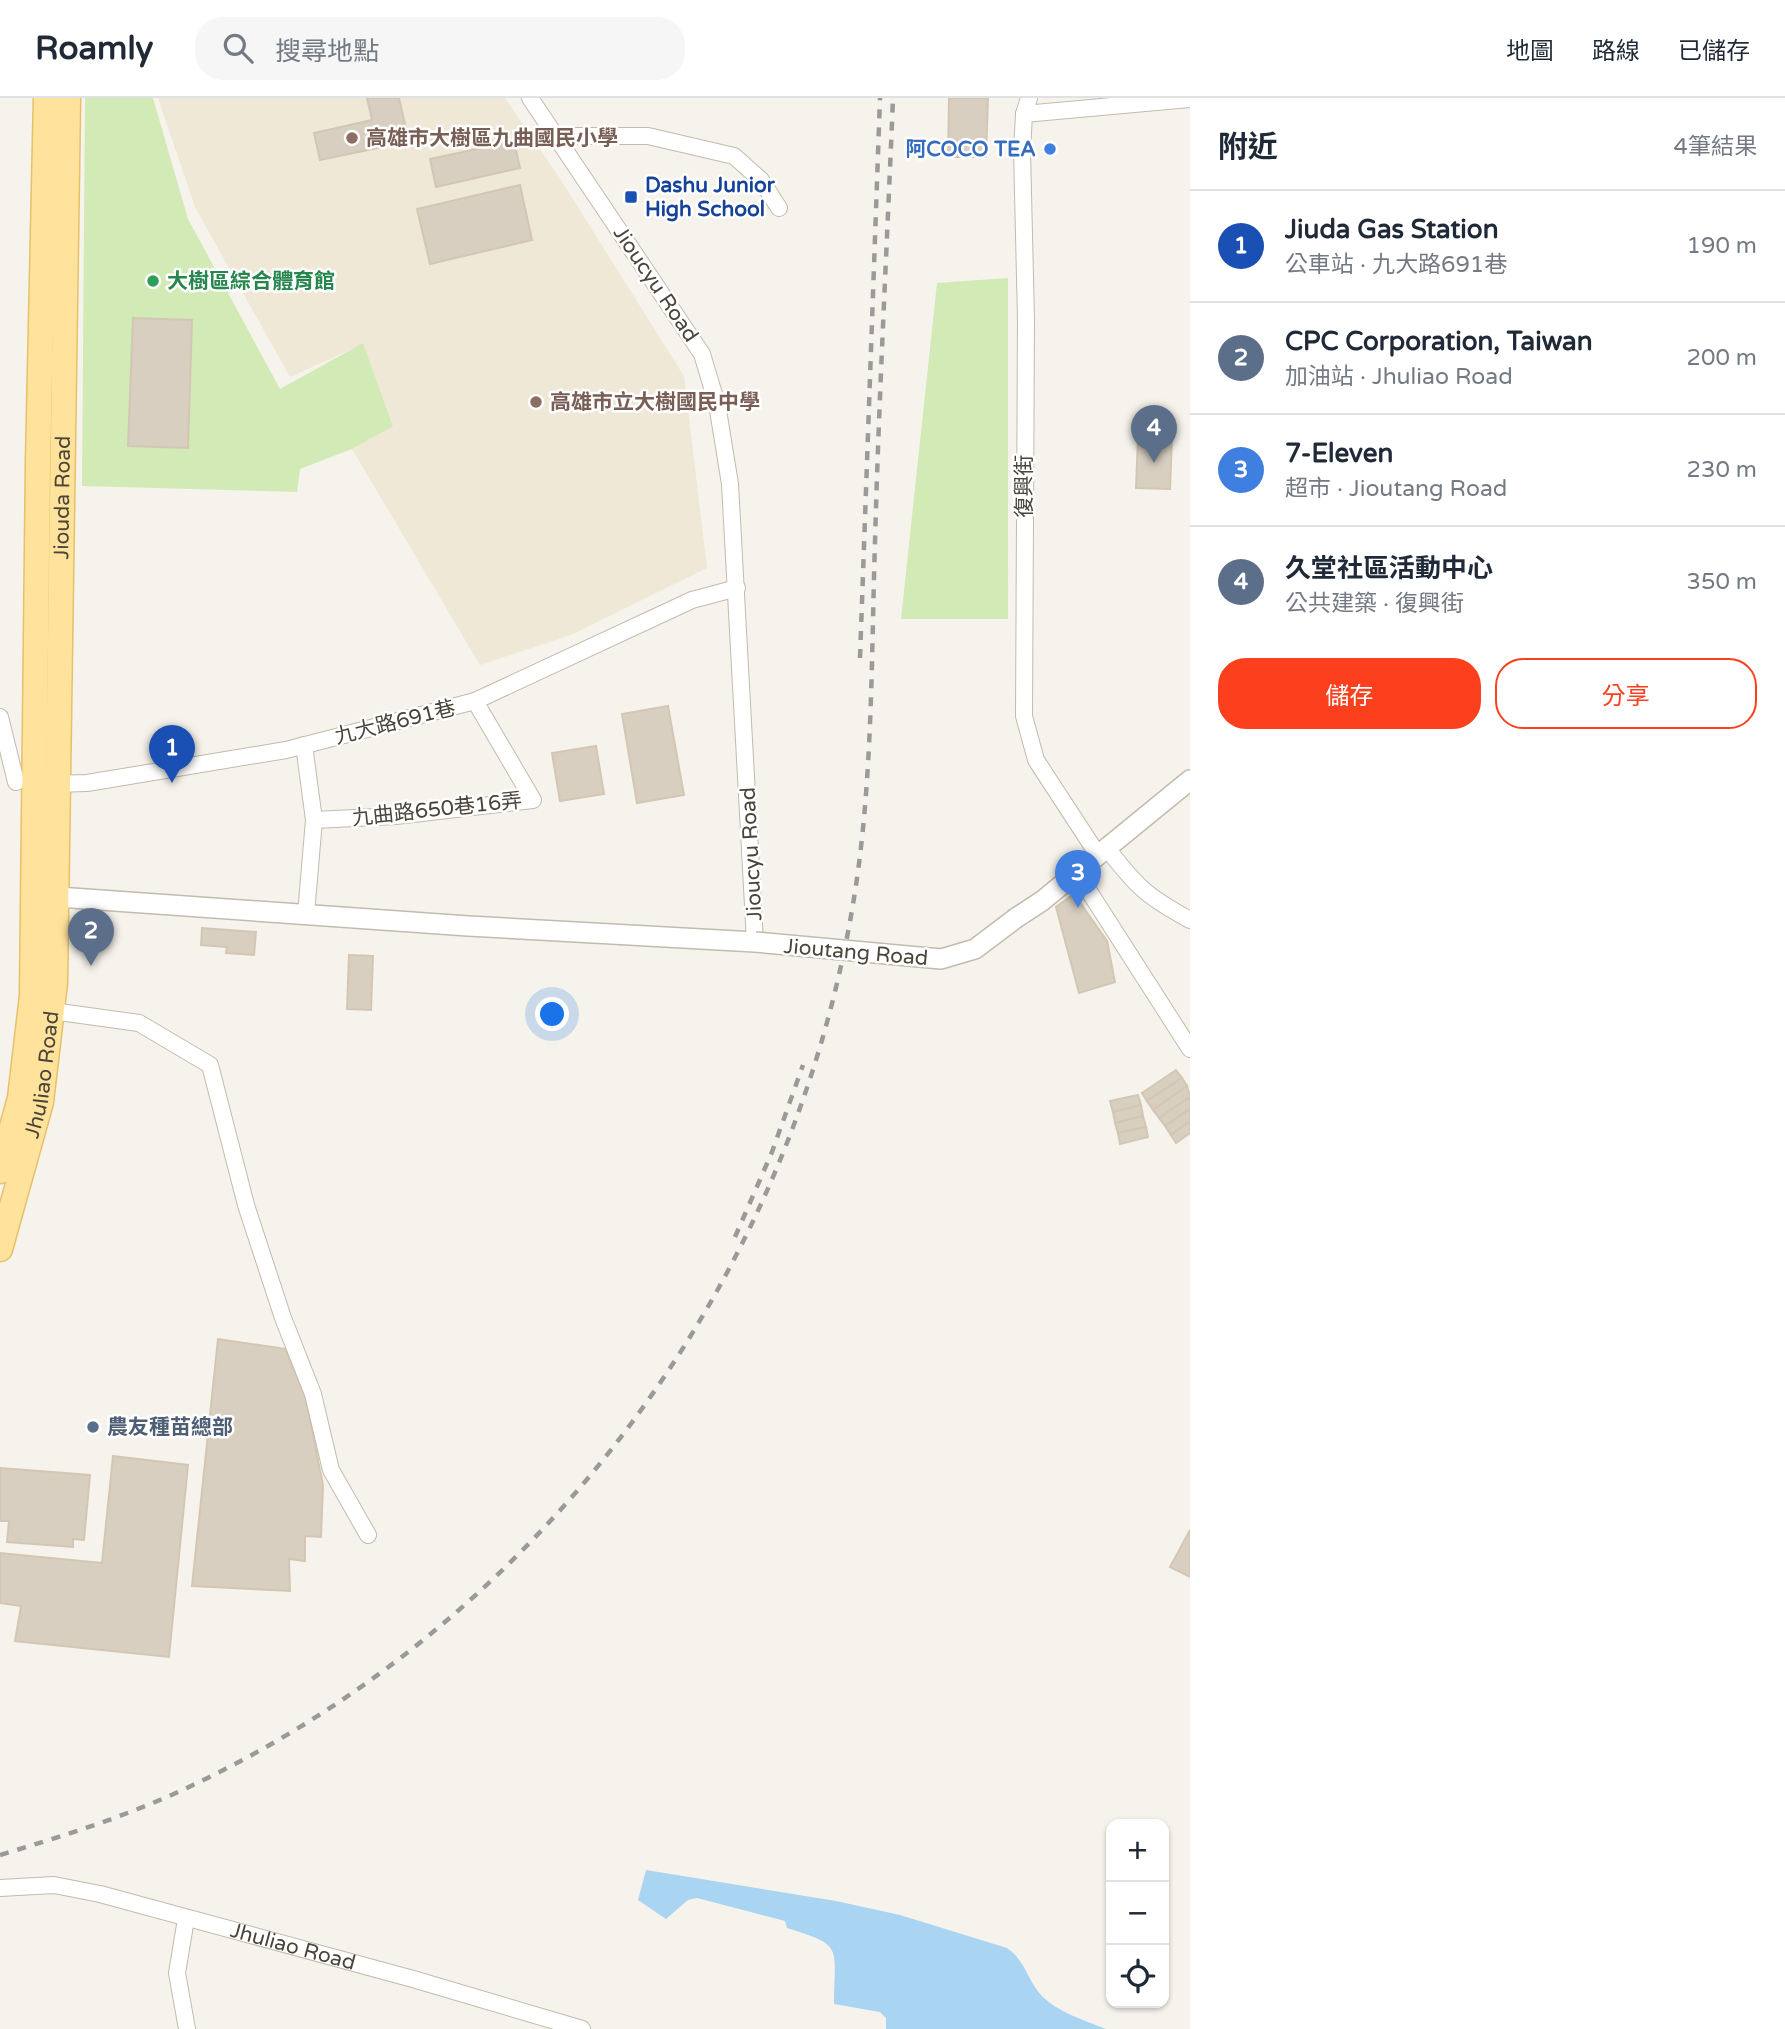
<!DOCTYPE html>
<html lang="zh-TW">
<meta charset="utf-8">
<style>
:root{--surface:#fff;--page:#f6f6f7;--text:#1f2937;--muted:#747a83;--line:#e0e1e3;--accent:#fc3f1d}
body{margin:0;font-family:"Varela Round","Noto Sans TC",sans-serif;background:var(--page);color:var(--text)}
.controls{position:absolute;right:21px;bottom:21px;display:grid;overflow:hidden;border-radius:14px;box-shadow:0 2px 5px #0004}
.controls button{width:63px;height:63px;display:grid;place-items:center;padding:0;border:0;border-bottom:2px solid var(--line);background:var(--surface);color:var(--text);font:35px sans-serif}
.you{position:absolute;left:553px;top:917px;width:24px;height:24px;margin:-18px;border:5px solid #fff;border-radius:50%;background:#1a73e8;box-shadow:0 0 0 10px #1a73e833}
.badge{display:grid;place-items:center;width:46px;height:46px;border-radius:50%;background:var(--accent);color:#fff;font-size:23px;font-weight:700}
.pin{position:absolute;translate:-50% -58px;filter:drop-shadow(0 2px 4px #0008)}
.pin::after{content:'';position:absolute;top:37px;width:24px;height:21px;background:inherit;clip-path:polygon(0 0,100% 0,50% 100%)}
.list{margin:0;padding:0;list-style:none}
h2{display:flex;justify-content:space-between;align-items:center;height:91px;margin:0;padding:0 28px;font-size:30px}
h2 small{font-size:23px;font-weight:400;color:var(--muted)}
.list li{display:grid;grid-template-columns:46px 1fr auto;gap:21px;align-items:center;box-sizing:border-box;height:112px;padding:0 28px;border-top:2px solid var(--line)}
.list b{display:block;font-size:26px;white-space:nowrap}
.list p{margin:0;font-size:23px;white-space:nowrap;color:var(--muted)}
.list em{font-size:23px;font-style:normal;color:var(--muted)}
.actions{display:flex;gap:14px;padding:21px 28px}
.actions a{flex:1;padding:16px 0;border:2px solid var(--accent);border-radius:28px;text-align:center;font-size:24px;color:var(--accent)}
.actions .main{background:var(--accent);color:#fff}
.icon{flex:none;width:38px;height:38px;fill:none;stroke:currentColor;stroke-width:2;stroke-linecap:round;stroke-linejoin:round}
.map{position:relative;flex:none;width:1190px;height:1931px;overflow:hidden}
header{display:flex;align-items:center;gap:42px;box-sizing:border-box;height:98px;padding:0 35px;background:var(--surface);border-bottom:2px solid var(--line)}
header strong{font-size:33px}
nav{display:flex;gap:38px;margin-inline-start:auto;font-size:24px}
.search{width:490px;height:63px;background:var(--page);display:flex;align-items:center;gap:18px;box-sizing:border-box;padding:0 24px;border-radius:28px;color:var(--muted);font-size:26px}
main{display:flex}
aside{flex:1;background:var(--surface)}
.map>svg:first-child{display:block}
.education{fill:#efe8d6}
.green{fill:#d2eab5}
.water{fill:#a9d4f2}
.building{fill:#d8cfc1;stroke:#d3c7b4;stroke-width:2}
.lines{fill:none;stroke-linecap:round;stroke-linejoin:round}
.minor-casing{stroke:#c2bbae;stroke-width:18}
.tertiary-casing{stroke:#c2bbae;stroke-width:22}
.primary-casing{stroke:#e6c16a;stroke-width:27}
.minor{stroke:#fff;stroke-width:16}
.tertiary{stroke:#fff;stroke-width:19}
.primary{stroke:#ffe39c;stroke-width:24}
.rail{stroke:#9a9a9a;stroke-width:4.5;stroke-dasharray:9 9;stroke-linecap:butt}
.tertiary-bridge-casing{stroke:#c2bbae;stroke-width:22;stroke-linecap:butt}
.tertiary-bridge{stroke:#fff;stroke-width:19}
.education-dot{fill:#8d6e63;stroke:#fff;stroke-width:2.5}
.shop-dot{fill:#3f7fe0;stroke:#fff;stroke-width:2.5}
.transit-dot{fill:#1a4fb4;stroke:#fff;stroke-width:2.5}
.leisure-dot{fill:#2e9e5b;stroke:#fff;stroke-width:2.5}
.service-dot{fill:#5c6f8a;stroke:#fff;stroke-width:2.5}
.labels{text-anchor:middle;stroke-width:5;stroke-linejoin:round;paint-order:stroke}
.education-label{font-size:21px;font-weight:bold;fill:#785e54;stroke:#fff;text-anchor:start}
.shop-label{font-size:21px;font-weight:bold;fill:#366cbe;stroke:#fff;text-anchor:end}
.transit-label{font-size:21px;font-weight:bold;fill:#164399;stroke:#fff;text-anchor:start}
.leisure-label{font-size:21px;font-weight:bold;fill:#27864d;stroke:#fff;text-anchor:start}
.street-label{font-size:21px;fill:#4b4439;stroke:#fff}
.service-label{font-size:21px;font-weight:bold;fill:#4e5e75;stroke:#fff;text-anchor:start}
</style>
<header>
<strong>Roamly</strong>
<div class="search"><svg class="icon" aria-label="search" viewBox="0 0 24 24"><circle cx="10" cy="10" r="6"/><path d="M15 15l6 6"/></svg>搜尋地點</div>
<nav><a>地圖</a><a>路線</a><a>已儲存</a></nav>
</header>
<main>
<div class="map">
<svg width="1190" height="1931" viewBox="0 0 1190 1931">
<rect width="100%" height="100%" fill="#f6f3ec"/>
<polygon class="education" points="158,0 505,0 559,79 684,278 707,470 571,537 480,567 352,351 393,327 363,246 290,279 195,109"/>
<g class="green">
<polygon points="85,0 153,0 188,121 280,291 363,245 393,328 352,351 300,371 297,394 82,388"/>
<polygon points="1008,180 1008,521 901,521 937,185"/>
</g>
<path class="water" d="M646,1772L836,1803L900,1817L1007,1850C1026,1863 1027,1882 1042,1898C1059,1915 1084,1922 1106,1931H886V1920L880,1914L834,1906C834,1848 845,1848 787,1830L785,1823L697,1800L688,1802L666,1821L638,1802Z"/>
<g class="building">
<polygon points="367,0 399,0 406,31 385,36 387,48 320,62 314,35 372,22"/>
<polygon points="949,0 988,0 986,59 948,59"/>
<polygon points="514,43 520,70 436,89 430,61"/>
<polygon points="520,87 532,142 430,166 417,111"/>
<polygon points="133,220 192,222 188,350 128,348"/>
<polygon points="1138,339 1172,340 1170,391 1136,390"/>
<polygon points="668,608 684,697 637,705 622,616"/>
<polygon points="596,648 604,696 560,703 552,655"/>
<polygon points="1074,796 1107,843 1115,884 1079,895 1056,809"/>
<polygon points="202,830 256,834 254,857 226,855 227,849 201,847"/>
<polygon points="349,857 373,858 371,912 347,911"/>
<polygon points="1176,972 1182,980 1147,1003 1142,995"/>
<polygon points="1182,980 1187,988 1153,1012 1147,1003"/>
<polygon points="1187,988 1190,999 1159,1020 1153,1012"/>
<polygon points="1138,997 1141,1007 1113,1014 1110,1003"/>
<polygon points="1190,999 1190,1011 1165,1028 1159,1020"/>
<polygon points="1141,1007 1143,1018 1115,1025 1113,1014"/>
<polygon points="1190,1011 1190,1023 1171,1037 1165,1028"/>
<polygon points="1143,1018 1146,1029 1118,1035 1115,1025"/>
<polygon points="1190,1023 1190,1035 1176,1045 1171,1037"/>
<polygon points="1146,1029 1148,1039 1120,1046 1118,1035"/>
<polygon points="218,1241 285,1251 305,1297 323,1387 321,1439 305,1438 305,1463 289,1461 290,1493 192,1488"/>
<polygon points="113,1358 188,1367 169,1559 15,1543 21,1508 0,1505 0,1455 102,1465"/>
<polygon points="0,1370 90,1377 84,1442 73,1441 73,1449 7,1444 9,1423 0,1423"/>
<polygon points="1190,1432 1190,1479 1170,1469"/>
</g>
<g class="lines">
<defs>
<g id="minor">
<polyline points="530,0 702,256 717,306 730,386 755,844"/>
<polyline points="1029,0 1024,16 1022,52 1026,222 1024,618 1036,662 1098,757"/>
<polyline points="1024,16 1190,1"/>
<polyline points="556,38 648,38 734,58 761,82 779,110"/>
<polyline points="0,619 16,684"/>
<polyline points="304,647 314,722 306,816"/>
<polyline points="51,686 87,685 286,652 475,603 692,502 737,490"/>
<polyline points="314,722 396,718 533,702 475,603"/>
<path d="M1106,749C1137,789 1146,798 1190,822"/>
<polyline points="1076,773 1190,951"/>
<polyline points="52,913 139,925 210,967 246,1107 283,1220 313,1296 331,1372 368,1437"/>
<path id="s1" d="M0,1790L54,1787L100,1796L413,1881L582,1931"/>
<polyline points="186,1821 177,1875 187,1931"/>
</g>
<g id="tertiary">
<polyline points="44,798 468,828 755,844"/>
<polyline points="1016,820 1042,803 1190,682"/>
</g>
<g id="primary">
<polyline points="0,1073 20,1000 32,898 38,364 46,0"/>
<path id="s2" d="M0,1151L41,1004L55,885L68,0"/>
</g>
</defs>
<use href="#minor" class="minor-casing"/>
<use href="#tertiary" class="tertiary-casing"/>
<use href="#primary" class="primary-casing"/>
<use href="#minor" class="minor"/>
<use href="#tertiary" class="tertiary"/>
<use href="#primary" class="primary"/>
<g class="rail">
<polyline points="860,560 880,0"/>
<polyline points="735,1139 772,1054 803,967"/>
<path d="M0,1757C66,1737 131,1717 193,1687C540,1522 787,1190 852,812C873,692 871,566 875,444C879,296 887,148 893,0"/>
</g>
<defs>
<polyline id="tertiary-bridge" points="755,844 941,861 975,851 1016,820"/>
</defs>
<use href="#tertiary-bridge" class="tertiary-bridge-casing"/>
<use href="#tertiary-bridge" class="tertiary-bridge"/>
</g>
<g class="education-dot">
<circle cx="352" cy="40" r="7"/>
<circle cx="536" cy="304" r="7"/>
</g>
<circle class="shop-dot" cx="1050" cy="51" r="7"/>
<rect class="transit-dot" x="624" y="92" width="14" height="14" rx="3.5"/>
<circle class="leisure-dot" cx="153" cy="183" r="7"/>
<circle class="service-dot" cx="93" cy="1329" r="7"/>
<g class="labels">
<g class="education-label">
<text x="366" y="47">高雄市大樹區九曲國民小學</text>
<text x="550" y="311">高雄市立大樹國民中學</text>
</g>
<g class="shop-label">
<text x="1036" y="58">阿COCO TEA</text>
</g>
<g class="transit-label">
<text x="645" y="94">Dashu Junior<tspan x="645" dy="24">High School</tspan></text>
</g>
<g class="leisure-label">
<text x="167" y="190">大樹區綜合體育館</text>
</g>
<g class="street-label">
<text transform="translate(656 186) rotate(56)" y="7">Jioucyu Road</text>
<text transform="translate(1024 388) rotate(-90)" y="7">復興街</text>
<text dy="7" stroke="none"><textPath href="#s2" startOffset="758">Jiouda Road</textPath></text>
<text transform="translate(395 624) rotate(-14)" y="7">九大路691巷</text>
<text transform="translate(437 711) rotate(-6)" y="7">九曲路650巷16弄</text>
<text transform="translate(751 756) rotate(-93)" y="7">Jioucyu Road</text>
<text transform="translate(856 854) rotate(5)" y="7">Jioutang Road</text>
<text dy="7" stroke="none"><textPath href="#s2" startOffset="180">Jhuliao Road</textPath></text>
<text dy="7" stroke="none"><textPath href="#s1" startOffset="301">Jhuliao Road</textPath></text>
</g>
<g class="service-label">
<text x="107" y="1336">農友種苗總部</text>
</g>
</g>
</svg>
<div class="controls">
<button>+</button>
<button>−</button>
<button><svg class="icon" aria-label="locate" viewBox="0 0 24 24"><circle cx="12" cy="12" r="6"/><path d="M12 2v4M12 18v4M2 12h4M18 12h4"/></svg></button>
</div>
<div class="you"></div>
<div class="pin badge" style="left:172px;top:685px;background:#1a4fb4">1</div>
<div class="pin badge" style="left:91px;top:868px;background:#5c6f8a">2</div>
<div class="pin badge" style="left:1078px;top:810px;background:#3f7fe0">3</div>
<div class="pin badge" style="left:1154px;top:365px;background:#5c6f8a">4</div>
</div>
<aside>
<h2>附近<small>4筆結果</small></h2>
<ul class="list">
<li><span class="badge" style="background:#1a4fb4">1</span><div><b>Jiuda Gas Station</b><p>公車站 · 九大路691巷</p></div><em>190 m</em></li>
<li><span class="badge" style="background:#5c6f8a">2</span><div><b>CPC Corporation, Taiwan</b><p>加油站 · Jhuliao Road</p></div><em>200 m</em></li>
<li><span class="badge" style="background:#3f7fe0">3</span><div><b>7-Eleven</b><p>超市 · Jioutang Road</p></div><em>230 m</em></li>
<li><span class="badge" style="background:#5c6f8a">4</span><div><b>久堂社區活動中心</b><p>公共建築 · 復興街</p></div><em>350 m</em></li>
</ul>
<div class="actions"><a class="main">儲存</a><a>分享</a></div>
</aside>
</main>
